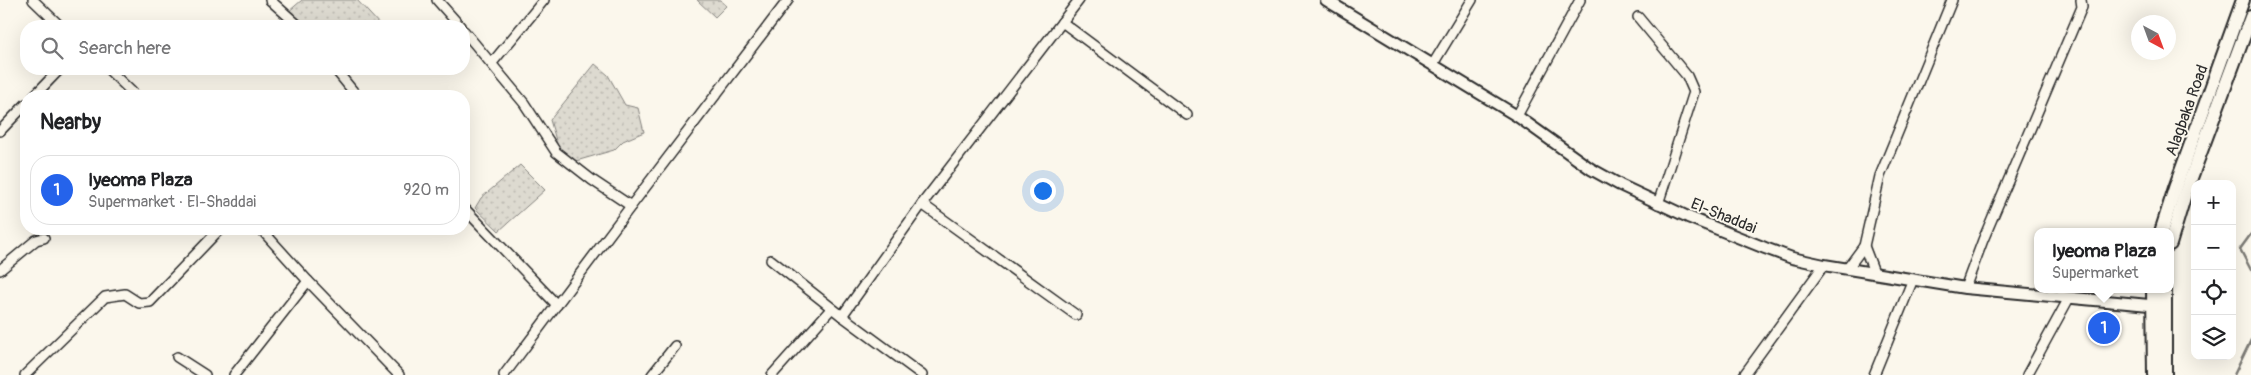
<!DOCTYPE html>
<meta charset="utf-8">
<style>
:root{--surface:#fff;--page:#f2f2f2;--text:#202124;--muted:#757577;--line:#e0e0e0;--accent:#2563eb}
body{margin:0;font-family:Pangolin,sans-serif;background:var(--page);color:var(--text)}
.controls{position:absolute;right:15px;bottom:15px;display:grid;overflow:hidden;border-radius:10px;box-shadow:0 5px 20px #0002}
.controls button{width:45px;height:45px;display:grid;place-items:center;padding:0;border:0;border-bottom:1px solid var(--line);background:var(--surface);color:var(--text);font:25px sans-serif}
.compass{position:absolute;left:2131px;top:15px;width:45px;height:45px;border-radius:50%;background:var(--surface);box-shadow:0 5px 20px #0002;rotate:139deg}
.you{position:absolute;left:1042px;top:190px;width:18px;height:18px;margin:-12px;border:4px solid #fff;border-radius:50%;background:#1a73e8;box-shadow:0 0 0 8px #1a73e833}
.badge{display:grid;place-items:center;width:32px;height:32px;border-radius:50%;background:var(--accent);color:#fff;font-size:16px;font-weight:700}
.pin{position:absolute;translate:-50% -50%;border:2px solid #fff;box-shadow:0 1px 5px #0006}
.popup{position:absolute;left:2034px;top:228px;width:140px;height:65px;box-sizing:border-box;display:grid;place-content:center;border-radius:10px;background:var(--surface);filter:drop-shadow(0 1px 4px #0005);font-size:16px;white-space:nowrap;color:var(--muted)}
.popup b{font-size:19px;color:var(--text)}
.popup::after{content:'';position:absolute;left:50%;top:100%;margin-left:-10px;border:10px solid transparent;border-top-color:var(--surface)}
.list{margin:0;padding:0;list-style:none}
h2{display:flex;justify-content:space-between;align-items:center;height:65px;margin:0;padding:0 20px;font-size:21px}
h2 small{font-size:16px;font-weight:400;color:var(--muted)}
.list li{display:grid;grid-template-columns:32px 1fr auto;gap:15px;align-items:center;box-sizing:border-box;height:70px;margin:0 10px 10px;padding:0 10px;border:1px solid var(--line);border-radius:20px}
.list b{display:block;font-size:19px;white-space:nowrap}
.list p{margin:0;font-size:16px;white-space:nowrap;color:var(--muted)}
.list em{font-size:16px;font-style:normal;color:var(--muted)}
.icon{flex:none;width:28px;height:28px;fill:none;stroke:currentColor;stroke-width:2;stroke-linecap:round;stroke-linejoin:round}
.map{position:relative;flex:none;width:2251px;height:375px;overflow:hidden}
.search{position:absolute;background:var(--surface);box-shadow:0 5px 20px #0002;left:20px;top:20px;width:450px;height:55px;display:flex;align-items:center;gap:12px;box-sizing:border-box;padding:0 18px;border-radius:20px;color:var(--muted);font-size:19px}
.panel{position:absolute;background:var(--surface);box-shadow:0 5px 20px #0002;left:20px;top:90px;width:450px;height:145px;border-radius:20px}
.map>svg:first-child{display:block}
.park{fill:url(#park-dots);stroke:#84827e}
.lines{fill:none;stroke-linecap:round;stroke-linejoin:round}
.stream{stroke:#7b7a75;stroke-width:2.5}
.minor-casing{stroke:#2b2b2b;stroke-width:12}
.tertiary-casing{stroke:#2b2b2b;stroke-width:14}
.primary-casing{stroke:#2b2b2b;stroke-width:16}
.minor{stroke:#fbf7ec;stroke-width:9}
.tertiary{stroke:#fbf7ec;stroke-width:10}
.primary{stroke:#fbf7ec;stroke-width:12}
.labels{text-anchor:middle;stroke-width:4;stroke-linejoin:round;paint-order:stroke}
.street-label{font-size:16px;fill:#2b2b2b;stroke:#fbf7ec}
</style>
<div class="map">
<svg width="2251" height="375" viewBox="0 0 2251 375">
<defs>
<pattern id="park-dots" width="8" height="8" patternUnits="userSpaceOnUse" patternTransform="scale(1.25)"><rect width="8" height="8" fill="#dddad0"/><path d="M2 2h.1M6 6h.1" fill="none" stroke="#bebbb3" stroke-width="1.8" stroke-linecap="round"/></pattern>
</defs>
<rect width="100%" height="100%" fill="#fbf7ec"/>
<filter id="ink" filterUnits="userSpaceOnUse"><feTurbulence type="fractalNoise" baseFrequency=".02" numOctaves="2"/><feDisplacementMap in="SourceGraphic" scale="10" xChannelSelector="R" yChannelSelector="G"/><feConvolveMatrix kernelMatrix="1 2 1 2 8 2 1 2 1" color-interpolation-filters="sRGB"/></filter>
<g filter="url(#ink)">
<g class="park">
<polygon points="302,0 357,0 381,26 302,26 288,12"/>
<polygon points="697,0 721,0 726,6 715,17"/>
<polygon points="595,64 608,75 625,105 638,108 644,132 623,141 614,150 576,161 561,157 550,120"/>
<polygon points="520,165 545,190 499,231 475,208 481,198"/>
</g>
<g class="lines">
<g class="stream">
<polyline points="2251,234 2240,249 2251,270"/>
<polyline points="2234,375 2251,340"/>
</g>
<defs>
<g id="minor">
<polyline points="33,0 60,26"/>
<polyline points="270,0 299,26"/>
<polyline points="437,0 460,26"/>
<polyline points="1638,17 1687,76 1694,92 1658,204"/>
<polyline points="1062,22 1187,115"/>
<polyline points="464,31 524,103 556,152 592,180 631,206"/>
<polyline points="492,63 544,0"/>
<polyline points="1433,64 1472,0"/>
<polyline points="108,69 136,96"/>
<polyline points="335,69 357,96"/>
<polyline points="34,96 60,69"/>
<polyline points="1517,116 1580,0"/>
<polyline points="0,131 26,104"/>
<polyline points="922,204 1076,315"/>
<polyline points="464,208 557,305"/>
<polyline points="261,229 308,281 399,375"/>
<polyline points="1864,246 1874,272"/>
<polyline points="771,260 842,316"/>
<polyline points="1847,269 1864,246 1880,176 1952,0"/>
<polyline points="0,270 36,240 44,238"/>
<polyline points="1965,288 1983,240 2082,7 2081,0"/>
<polyline points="177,357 205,375"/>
<polyline points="25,375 105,297 125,294 139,303 150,302 220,229"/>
<polyline points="234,375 308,281"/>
<polyline points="504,375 631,206 788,0"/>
<polyline points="652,375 675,346"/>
<polyline points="772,375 831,309"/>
<polyline points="922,375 842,316 922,204 1079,0"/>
<polyline points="1744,375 1824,265"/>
<polyline points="1874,375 1913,279"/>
<polyline points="2027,375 2069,298"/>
</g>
<polyline id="tertiary" points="1326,0 1517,116 1591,169 1620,185 1688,217 1765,248 1792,258 1824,265 1965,288 2160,306"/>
<g id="primary">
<polyline points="2161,232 2175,188 2243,0"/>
<polyline points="2170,244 2185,194 2251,17"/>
<polyline points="2153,289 2154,375"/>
<polyline points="2165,289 2165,375"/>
</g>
</defs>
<use href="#minor" class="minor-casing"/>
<use href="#tertiary" class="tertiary-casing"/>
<use href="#primary" class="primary-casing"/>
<use href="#minor" class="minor"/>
<use href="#tertiary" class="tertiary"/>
<use href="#primary" class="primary"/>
</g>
</g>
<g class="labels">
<g class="street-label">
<text transform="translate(2186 110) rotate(-70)" y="6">Alagbaka Road</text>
<text transform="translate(1724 215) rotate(22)" y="6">El-Shaddai</text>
</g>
</g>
</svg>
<div class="controls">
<button>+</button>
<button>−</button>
<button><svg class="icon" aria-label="locate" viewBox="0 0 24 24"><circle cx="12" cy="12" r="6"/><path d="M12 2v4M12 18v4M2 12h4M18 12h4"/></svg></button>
<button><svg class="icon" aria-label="layers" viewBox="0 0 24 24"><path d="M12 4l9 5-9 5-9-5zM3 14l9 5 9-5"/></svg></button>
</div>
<svg class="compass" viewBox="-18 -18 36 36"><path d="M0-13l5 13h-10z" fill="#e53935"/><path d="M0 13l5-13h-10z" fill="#757577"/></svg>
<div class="you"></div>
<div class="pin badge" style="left:2104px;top:328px">1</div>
<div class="popup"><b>Iyeoma Plaza</b>Supermarket</div>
<div class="search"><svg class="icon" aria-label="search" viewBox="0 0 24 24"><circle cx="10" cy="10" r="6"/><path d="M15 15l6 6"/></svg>Search here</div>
<section class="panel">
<h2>Nearby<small></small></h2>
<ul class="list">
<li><span class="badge">1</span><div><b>Iyeoma Plaza</b><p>Supermarket · El-Shaddai</p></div><em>920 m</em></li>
</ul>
</section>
</div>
